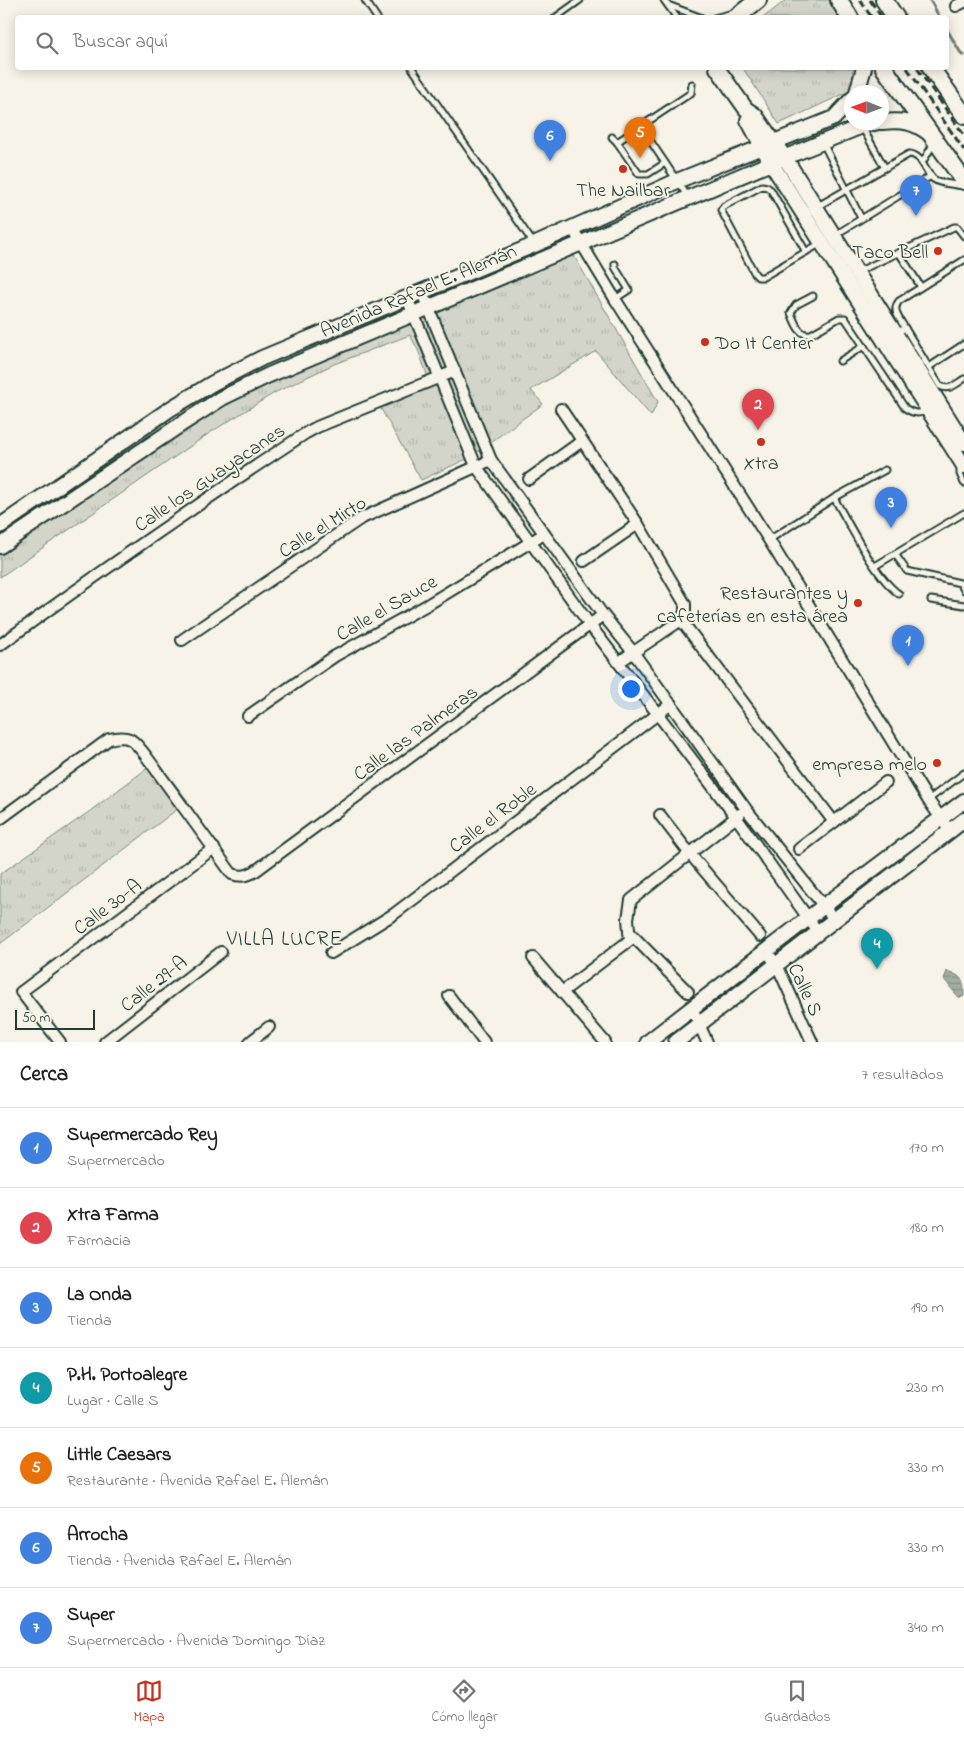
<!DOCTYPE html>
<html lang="es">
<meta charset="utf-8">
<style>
:root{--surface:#fff;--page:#f6f6f6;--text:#202124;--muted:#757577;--line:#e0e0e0;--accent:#c8321e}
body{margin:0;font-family:"Indie Flower",sans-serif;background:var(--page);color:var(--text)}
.compass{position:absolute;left:844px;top:85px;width:45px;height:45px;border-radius:50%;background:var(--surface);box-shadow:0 2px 12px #0003;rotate:271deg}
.scale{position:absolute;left:15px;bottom:12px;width:80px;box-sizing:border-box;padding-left:5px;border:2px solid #1f3d34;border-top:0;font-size:14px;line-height:18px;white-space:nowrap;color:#1f3d34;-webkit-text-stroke:4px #f7f3e8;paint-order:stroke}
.you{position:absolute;left:630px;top:688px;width:18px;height:18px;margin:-12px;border:4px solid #fff;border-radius:50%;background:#1a73e8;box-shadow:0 0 0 8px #1a73e833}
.badge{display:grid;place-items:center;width:32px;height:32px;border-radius:50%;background:var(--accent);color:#fff;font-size:16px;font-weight:700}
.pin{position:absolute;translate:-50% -41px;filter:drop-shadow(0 1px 2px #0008)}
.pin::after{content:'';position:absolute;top:26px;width:18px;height:15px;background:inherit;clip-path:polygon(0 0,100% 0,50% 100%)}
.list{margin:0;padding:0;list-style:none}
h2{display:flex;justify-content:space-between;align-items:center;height:65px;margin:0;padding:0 20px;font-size:21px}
h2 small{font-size:16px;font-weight:400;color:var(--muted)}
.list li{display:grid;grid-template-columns:32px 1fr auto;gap:15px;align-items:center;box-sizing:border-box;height:80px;padding:0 20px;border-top:1px solid var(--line)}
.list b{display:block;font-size:19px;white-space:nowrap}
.list p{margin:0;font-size:16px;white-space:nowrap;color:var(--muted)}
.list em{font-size:16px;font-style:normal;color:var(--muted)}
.icon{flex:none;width:28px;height:28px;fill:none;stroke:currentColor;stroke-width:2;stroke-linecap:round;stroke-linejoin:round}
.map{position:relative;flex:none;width:964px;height:1042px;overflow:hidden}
.search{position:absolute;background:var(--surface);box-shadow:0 2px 12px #0003;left:15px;right:15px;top:15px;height:55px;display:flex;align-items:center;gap:12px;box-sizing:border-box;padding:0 18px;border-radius:5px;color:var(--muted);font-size:19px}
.sheet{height:625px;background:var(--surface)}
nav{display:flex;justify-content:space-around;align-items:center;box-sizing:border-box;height:70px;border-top:1px solid var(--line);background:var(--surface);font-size:14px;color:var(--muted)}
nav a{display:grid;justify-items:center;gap:2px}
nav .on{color:var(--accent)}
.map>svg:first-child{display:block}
.grass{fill:url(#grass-tufts);stroke:#79897f}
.water{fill:url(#water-rules);stroke:#6f8077}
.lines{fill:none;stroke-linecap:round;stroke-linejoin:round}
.stream{stroke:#6f8077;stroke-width:3}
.lane-casing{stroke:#1f3d34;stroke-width:9}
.street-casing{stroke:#1f3d34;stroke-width:14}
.secondary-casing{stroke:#1f3d34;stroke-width:18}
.primary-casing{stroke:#1f3d34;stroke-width:20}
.lane{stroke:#f7f3e8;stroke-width:5}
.street{stroke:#f7f3e8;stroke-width:10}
.secondary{stroke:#f7f3e8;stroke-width:14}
.primary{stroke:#f7f3e8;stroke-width:16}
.rail{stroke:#1f3d34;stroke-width:3;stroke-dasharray:8 4;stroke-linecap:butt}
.poi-dot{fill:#c8321e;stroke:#f7f3e8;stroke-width:2}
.labels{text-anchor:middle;stroke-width:4;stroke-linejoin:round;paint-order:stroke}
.poi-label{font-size:20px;fill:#1f3d34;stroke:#f7f3e8;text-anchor:end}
.street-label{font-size:20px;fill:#1f3d34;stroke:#f7f3e8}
.neighbourhood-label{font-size:21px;letter-spacing:1px;fill:#1f3d34;stroke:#f7f3e8}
</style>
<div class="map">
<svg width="964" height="1042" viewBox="0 0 964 1042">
<defs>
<pattern id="grass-tufts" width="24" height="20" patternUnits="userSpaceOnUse" patternTransform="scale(1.25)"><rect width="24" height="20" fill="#d3d5ca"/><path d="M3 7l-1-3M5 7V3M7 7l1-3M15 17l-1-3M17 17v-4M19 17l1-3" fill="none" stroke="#b5b8ae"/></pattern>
<pattern id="water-rules" width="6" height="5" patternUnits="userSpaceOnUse" patternTransform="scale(1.25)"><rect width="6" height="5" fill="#a4ada3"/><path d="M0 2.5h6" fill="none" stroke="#858e86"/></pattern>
</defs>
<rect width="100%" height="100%" fill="#f7f3e8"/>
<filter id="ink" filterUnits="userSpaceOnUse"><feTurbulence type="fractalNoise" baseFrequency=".02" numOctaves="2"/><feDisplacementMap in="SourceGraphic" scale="10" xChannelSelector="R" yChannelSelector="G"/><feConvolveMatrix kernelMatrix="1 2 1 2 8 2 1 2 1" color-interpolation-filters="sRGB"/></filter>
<g filter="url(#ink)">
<g class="grass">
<polygon points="786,0 838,0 848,18 763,18"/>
<polygon points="743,68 853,68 852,90 779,124"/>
<polygon points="573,254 658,402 651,416 596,351 531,390 543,404 469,458 421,480 376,400 428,377 418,350 410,335 334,364 276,392 211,432 0,577 0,555 230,399 277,375"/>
<polygon points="157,761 188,801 0,944 0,874 86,814"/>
</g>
<path class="water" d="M947,971C963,976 964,981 964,996L960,998C957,996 946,982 944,979Z"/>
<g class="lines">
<g class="stream">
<polyline points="930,0 940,18"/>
<polyline points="946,28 962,55 964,55"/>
</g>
<defs>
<g id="lane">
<polyline points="365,0 377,18"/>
<polyline points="664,0 677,18"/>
<polyline points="668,5 702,18"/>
<polyline points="555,18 580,0"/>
<polyline points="714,18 733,13"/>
<polyline points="412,68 534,244"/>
<polyline points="641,127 688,197"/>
<polyline points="862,127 885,168"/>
<polyline points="612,137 617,142 691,93 692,84"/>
<polyline points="617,142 639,174 648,174 665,163"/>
<polyline points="823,143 861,218"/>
<polyline points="922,163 934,143"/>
<path d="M818,206L909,154C925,155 924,176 937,181C944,184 954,184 962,186"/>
<polyline points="835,235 931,176"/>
<polyline points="806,252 771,190 767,187 762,186 724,206 721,210 755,274 758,277 763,277 821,243"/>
<polyline points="899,253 921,287"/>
<polyline points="857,272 954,227 957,227 964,236"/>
<path d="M813,296L796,305L791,313C795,322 799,337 811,334L839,318H845L905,408C914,414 918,414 928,411"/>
<polyline points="615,299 629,290 615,267 615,264"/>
<path d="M905,328C900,319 891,311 899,301L964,260"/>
<path d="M896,333L905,328L940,386C949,391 956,384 964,379"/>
<polyline points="840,361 864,346"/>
<polyline points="929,367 964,344"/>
<polyline points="960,467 960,474 964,483"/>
<path d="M834,498C850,525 875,577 899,594"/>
<polyline points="769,540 834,498 885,470"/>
<polyline points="895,554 907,571 960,583 964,590"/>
<polyline points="875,566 964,513"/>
<polyline points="931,600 964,605"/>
<polyline points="928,800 964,773"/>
</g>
<g id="street">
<polyline points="956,6 964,2"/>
<polyline points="572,228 615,299 769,540 928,800 950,831"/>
<polyline points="422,292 491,460 603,615 633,652 746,809 834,919"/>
<polyline points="407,298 476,466 590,625 736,817 818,932"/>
<polyline points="561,409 638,524 685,604 685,612 681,620 619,662"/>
<polyline points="529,479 582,441"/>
<polyline points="584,561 638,524"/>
<polyline points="681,620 834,822"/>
<polyline points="182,640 360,519 491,460"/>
<path d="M0,645C100,572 202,501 306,433L317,427L455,371"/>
<polyline points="248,716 335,656 427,605 544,534"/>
<polyline points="660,815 690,854 760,936"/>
<path d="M0,819L109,739C131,734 133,740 146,756L232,874C241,877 246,876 254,872L603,615"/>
<polyline points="799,849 886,782"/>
<polyline points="629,932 688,992"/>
<polyline points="767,952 777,965 812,1042"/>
<polyline points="331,953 394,914 671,704"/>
<polyline points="533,958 605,1042"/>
<polyline points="562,992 630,940 628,919 631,900 740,814"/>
<polyline points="449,996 484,1042"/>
<polyline points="692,1008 707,1042"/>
<polyline points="60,1042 21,992 214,848"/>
<polyline points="105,1042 221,952"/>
<polyline points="250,1042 269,1027"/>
</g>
<g id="secondary">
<polyline points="717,68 746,109 755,115 785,158 964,443"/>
<polyline points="857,92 864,68"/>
<polyline points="748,120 771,163 964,466"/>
<path d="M882,122C902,120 913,121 930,134"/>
<polyline points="0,526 170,409 213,383 262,358 534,245 677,181 834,118 852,99"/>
<polyline points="0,546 180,425 222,398 269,375 771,163 862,126 878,122"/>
<polyline points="648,1042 824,906 964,801"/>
<polyline points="676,1042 964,820"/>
</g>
<g id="primary">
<polyline points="839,0 850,18"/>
<polyline points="884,0 896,18"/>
<polyline points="735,18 758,0"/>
<polyline points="884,68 964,181"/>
<polyline points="931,68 964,115"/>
</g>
</defs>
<use href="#lane" class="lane-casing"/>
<use href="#street" class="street-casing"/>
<use href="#secondary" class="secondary-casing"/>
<use href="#primary" class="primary-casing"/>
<use href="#lane" class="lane"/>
<use href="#street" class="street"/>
<use href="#secondary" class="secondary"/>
<use href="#primary" class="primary"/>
<g class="rail">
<polyline points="860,0 872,18"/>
<polyline points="870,0 882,18"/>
<polyline points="907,68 964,150"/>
<polyline points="917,68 964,135"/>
</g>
</g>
</g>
<g class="poi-dot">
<circle cx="623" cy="169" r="5"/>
<circle cx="938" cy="251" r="5"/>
<circle cx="705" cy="342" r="5"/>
<circle cx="761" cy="442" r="5"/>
<circle cx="858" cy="603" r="5"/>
<circle cx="937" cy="763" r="5"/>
</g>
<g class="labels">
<g class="poi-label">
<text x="623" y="196" text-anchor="middle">The Nailbar</text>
<text x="928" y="258">Taco Bell</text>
<text x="715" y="349" text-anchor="start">Do It Center</text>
<text x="761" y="469" text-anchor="middle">Xtra</text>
<text x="848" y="599">Restaurantes y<tspan x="848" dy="23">cafeterías en esta área</tspan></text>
<text x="927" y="770">empresa melo</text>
</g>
<g class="street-label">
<text transform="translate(418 290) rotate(-23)" y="7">Avenida Rafael E. Alemán</text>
<text transform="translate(209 477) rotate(-34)" y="7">Calle los Guayacanes</text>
<text transform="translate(322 526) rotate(-32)" y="7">Calle el Mirto</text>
<text transform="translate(386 607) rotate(-30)" y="7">Calle el Sauce</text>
<text transform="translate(415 732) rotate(-36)" y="7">Calle las Palmeras</text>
<text transform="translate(492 817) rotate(-37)" y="7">Calle el Roble</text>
<text transform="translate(107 906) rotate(-37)" y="7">Calle 30-A</text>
<text transform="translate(153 983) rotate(-38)" y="7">Calle 29-A</text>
<text transform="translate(806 989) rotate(65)" y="7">Calle S</text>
</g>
<g class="neighbourhood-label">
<text x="285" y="945">VILLA LUCRE</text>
</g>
</g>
</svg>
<svg class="compass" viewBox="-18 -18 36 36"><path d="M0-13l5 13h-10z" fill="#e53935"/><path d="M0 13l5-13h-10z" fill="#757577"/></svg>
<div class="scale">50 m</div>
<div class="you"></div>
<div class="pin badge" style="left:908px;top:666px;background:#3f7fe0">1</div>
<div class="pin badge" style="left:758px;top:430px;background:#e0444e">2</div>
<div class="pin badge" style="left:891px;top:528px;background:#3f7fe0">3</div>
<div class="pin badge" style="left:877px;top:969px;background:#0f9aa8">4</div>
<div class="pin badge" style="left:640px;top:158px;background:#e8710a">5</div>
<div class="pin badge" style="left:550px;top:161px;background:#3f7fe0">6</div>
<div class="pin badge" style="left:916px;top:216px;background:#3f7fe0">7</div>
<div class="search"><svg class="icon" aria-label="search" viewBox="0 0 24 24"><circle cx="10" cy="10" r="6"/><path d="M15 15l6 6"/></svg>Buscar aquí</div>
</div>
<section class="sheet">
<h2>Cerca<small>7 resultados</small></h2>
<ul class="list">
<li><span class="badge" style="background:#3f7fe0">1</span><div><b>Supermercado Rey</b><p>Supermercado</p></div><em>170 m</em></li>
<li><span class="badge" style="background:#e0444e">2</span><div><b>Xtra Farma</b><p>Farmacia</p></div><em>180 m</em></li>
<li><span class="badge" style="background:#3f7fe0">3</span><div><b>La Onda</b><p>Tienda</p></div><em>190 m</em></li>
<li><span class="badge" style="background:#0f9aa8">4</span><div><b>P.H. Portoalegre</b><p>Lugar · Calle S</p></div><em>230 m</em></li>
<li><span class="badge" style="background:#e8710a">5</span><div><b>Little Caesars</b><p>Restaurante · Avenida Rafael E. Alemán</p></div><em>330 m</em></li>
<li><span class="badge" style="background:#3f7fe0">6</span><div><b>Arrocha</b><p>Tienda · Avenida Rafael E. Alemán</p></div><em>330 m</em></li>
<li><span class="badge" style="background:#3f7fe0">7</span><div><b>Super</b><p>Supermercado · Avenida Domingo Díaz</p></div><em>340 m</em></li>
</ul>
</section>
<nav>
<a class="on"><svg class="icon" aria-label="map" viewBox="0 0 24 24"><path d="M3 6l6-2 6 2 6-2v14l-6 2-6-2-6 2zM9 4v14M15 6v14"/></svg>Mapa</a>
<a><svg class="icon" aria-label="directions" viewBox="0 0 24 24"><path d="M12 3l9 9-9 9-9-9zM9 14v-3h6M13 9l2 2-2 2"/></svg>Cómo llegar</a>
<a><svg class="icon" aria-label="saved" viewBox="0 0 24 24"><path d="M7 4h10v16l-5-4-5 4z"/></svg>Guardados</a>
</nav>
